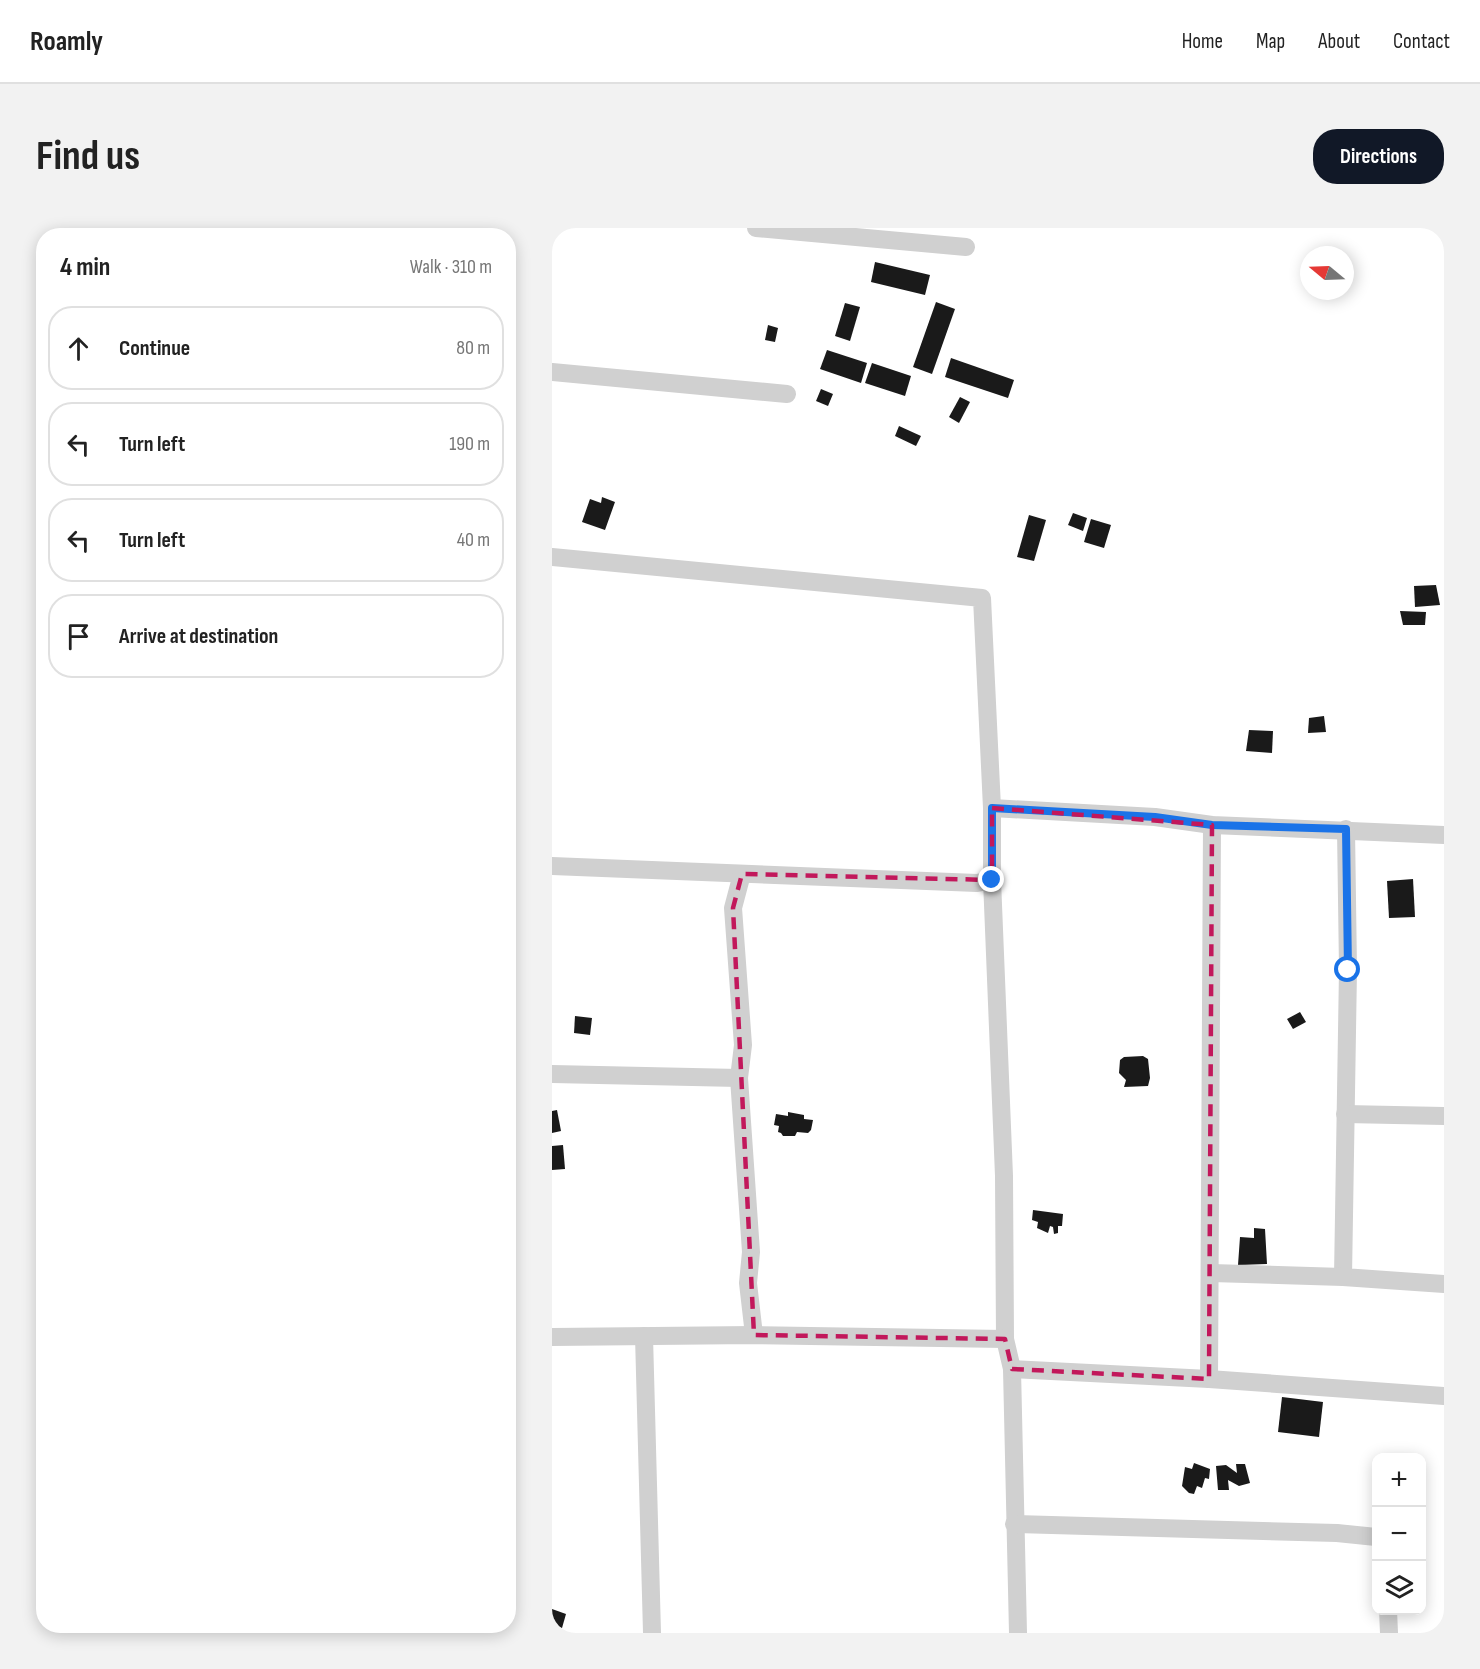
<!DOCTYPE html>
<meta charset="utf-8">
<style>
:root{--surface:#fff;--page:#f2f2f2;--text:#222;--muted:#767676;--line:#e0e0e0;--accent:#111827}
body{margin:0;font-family:"Sofia Sans Condensed",sans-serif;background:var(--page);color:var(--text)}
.controls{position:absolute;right:18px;bottom:18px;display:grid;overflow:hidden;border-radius:12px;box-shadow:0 3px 15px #0003}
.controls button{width:54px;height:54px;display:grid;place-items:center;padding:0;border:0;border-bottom:2px solid var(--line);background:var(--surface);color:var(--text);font:30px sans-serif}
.compass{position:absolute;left:748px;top:18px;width:54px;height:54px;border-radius:50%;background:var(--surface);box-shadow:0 3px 15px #0003;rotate:289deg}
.stop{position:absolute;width:18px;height:18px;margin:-14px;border:4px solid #1a73e8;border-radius:50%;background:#fff}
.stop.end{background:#1a73e8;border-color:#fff;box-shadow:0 2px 6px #0008}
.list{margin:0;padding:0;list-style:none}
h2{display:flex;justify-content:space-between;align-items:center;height:78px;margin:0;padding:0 24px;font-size:26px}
h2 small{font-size:20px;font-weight:400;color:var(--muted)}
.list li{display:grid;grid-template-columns:39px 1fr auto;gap:18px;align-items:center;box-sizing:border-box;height:84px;margin:0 12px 12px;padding:0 12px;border:2px solid var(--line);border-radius:24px}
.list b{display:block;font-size:22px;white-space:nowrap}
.list em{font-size:20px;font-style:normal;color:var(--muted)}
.icon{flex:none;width:33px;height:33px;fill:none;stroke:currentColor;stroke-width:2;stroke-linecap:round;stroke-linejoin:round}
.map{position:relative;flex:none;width:892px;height:1405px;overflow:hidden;border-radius:24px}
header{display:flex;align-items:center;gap:36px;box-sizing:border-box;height:84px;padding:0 30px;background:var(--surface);border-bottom:2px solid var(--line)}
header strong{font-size:28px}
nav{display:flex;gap:33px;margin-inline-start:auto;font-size:21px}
.intro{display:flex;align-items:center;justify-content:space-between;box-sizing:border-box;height:144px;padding:0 36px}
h1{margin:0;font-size:42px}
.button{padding:15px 27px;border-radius:24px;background:var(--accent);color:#fff;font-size:21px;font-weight:700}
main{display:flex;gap:36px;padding:0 36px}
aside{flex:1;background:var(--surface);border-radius:24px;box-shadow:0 3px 15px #0003}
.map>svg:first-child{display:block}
.building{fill:#1a1a1a}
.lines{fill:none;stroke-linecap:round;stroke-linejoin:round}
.minor{stroke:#d0d0d0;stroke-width:18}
.route{stroke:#1a73e8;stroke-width:8}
.marked{fill:none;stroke:#c2185b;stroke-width:4.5;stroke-dasharray:12 8;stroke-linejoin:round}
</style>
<header>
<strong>Roamly</strong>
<nav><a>Home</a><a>Map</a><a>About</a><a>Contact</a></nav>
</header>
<div class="intro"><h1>Find us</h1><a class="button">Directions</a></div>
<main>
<aside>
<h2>4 min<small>Walk · 310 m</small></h2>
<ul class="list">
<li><svg class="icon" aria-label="ahead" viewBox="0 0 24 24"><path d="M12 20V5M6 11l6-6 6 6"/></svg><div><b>Continue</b></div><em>80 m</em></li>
<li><svg class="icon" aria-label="left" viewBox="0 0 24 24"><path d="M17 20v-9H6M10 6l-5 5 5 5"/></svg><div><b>Turn left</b></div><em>190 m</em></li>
<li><svg class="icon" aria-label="left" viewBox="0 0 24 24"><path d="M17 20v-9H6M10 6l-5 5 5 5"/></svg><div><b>Turn left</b></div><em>40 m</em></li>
<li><svg class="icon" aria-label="arrive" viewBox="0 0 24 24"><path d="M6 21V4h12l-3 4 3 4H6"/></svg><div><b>Arrive at destination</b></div></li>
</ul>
</aside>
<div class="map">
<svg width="892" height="1405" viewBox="0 0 892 1405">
<rect width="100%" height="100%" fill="#fff"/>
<g class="building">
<polygon points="323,34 378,47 373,67 319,54"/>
<polygon points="384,74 403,81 380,146 361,139"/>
<polygon points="293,75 308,79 298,113 283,108"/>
<polygon points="216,97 226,100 223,114 213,112"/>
<polygon points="275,122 315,135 309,155 268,141"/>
<polygon points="399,130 462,152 456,170 393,149"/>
<polygon points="320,135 359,148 353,168 313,155"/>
<polygon points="269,161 281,166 276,178 264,173"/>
<polygon points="408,169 418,174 407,195 397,189"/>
<polygon points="347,198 369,208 364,218 343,208"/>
<polygon points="50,269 63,274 53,302 30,294 38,271 49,275"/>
<polygon points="521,285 535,290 531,303 516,297"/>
<polygon points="477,287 494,292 482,333 465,329"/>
<polygon points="539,291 559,297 552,320 532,314"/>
<polygon points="884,357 888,377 863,379 862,358"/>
<polygon points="848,383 874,384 873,397 851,397"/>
<polygon points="772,488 774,504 756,505 757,490"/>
<polygon points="697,502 721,503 720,525 694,523"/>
<polygon points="861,651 863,689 837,690 835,653"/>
<polygon points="748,784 754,794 741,801 735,791"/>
<polygon points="23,788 40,790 38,807 22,805"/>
<polygon points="591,828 596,831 598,850 596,858 572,859 574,852 567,845 568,832 572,829"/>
<polygon points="5,882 9,903 0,905 0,883"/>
<polygon points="236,884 252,887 252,891 261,892 259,902 256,905 245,904 243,908 231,908 229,905 226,904 227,898 222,897 224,886 236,888"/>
<polygon points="11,917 13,941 0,942 0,918"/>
<polygon points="481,982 511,986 510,998 506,998 506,1005 502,1006 501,999 498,998 496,1005 485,1000 486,994 480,992"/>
<polygon points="702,1000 713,1001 715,1036 686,1037 688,1009 702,1010"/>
<polygon points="730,1169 771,1174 767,1209 726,1204"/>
<polygon points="642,1235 658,1241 657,1251 653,1250 650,1260 645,1258 642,1266 637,1265 630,1258 633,1239 640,1241"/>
<polygon points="684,1236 693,1236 698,1255 687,1258 676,1252 677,1262 666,1262 664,1238 674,1237 685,1245"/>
<polygon points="0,1381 14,1386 10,1400 0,1397"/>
</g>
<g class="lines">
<g class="minor">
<polyline points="204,0 414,19"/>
<polyline points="0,144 235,166"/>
<polyline points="0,329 430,370 440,580 440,652 452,948 453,1111 460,1141 466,1405"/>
<polyline points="440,580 603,589 660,597 892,607"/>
<polyline points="794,601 796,742 791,1049 892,1056"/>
<polyline points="0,638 425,655 440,652"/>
<polyline points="190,646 181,680 191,817 187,850 199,1024 196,1055 202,1107"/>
<polyline points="0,846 187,850"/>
<polyline points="793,886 892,888"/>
<polyline points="659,1045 791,1049"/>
<polyline points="92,1108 100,1405"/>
<polyline points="0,1109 202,1107 453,1111"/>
<polyline points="460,1141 657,1151 892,1168"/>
<polyline points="657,1151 660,597"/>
<polyline points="462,1296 785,1305 824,1309"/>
<polyline points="836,1382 837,1405"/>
</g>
</g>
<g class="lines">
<polyline class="route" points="440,652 440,580 603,589 660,597 794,601 796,742"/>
</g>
<path class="marked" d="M440,580L660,597L657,1151L460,1141L453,1111L202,1107L181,680L190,646L440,652Z"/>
</svg>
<div class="controls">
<button>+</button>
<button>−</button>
<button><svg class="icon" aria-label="layers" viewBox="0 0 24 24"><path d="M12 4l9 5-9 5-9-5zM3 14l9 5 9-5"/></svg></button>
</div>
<svg class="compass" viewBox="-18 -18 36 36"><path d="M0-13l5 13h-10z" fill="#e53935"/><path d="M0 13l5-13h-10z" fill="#767676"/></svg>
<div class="stop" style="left:796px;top:742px"></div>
<div class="stop end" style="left:440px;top:652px"></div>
</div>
</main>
